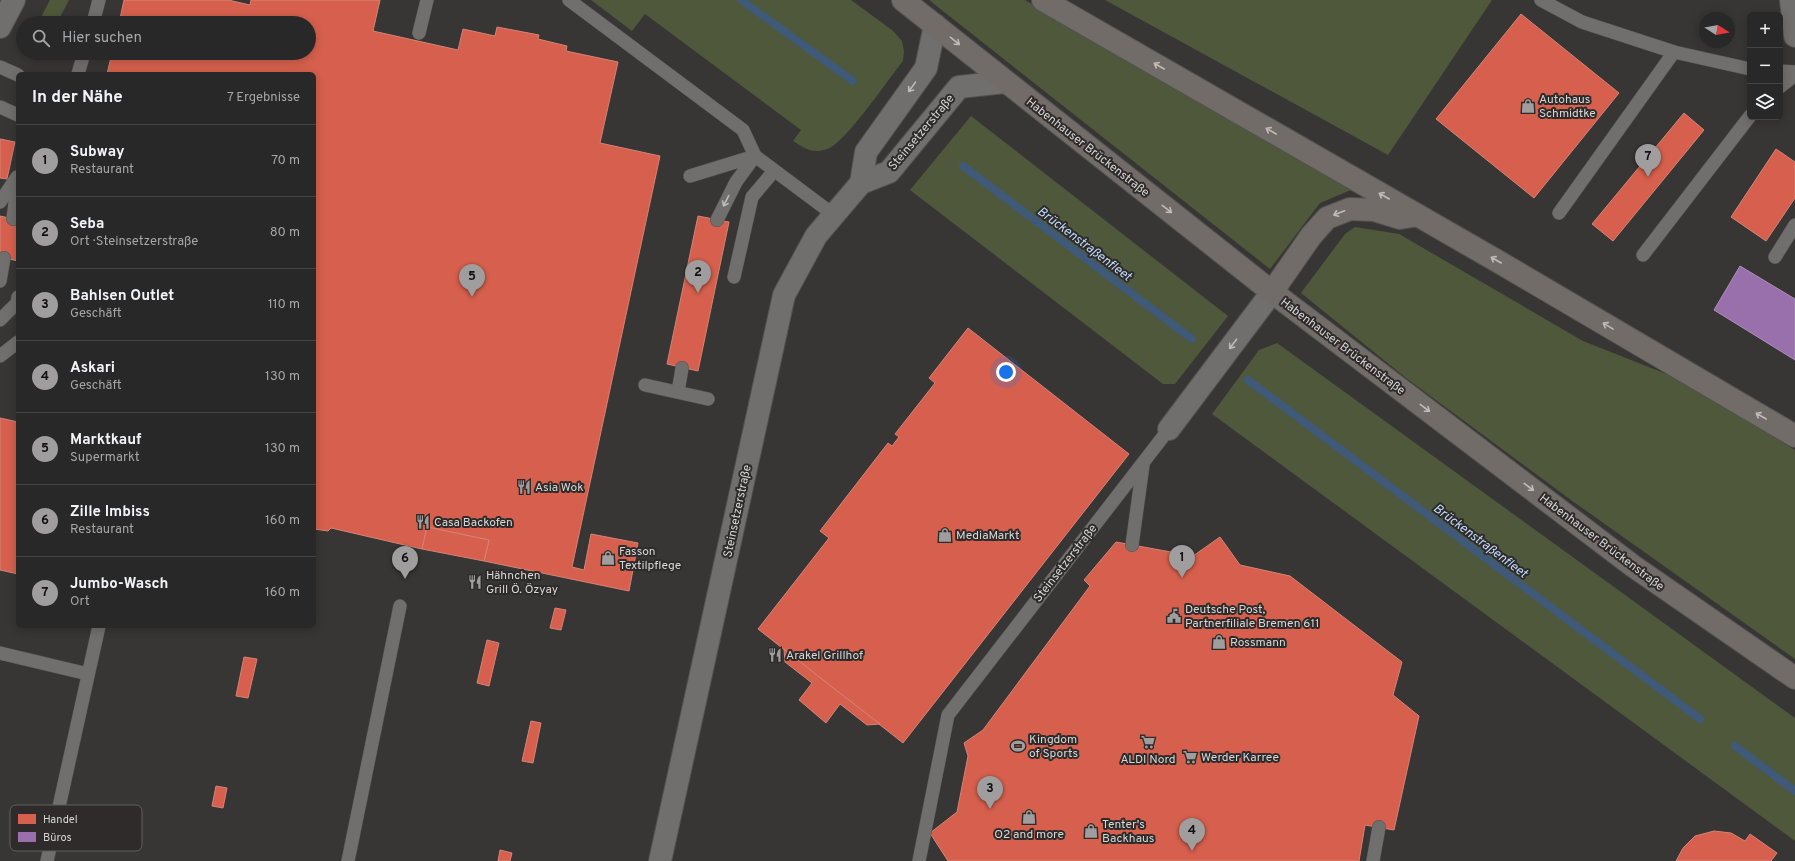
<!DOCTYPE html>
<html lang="de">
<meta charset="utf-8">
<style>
:root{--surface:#292828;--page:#353434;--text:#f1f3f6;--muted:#a5a6a8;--line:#454445;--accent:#9f9d9d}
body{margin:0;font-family:Overpass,sans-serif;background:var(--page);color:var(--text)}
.controls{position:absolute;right:12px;top:12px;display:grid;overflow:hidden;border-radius:6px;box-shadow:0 2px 10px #0003}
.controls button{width:36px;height:36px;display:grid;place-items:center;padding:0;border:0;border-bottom:1px solid var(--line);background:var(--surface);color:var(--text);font:20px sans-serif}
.compass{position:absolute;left:1699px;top:12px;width:36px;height:36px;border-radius:50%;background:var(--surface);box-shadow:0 2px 10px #0003;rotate:101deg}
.you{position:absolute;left:1006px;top:372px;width:14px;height:14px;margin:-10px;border:3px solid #fff;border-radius:50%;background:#1a73e8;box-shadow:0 0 0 6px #1a73e833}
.badge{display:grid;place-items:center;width:26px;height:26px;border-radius:50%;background:var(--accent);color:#111;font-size:13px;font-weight:700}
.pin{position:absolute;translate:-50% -33px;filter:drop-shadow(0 1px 2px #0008)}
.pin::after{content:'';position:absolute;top:21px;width:14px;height:12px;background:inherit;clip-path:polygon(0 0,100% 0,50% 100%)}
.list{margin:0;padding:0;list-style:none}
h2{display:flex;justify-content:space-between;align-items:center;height:52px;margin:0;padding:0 16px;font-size:17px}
h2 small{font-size:13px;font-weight:400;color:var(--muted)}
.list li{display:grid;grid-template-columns:26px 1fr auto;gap:12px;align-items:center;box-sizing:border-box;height:72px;padding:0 16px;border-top:1px solid var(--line)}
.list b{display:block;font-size:15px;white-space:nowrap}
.list p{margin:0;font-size:13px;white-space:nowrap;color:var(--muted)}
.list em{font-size:13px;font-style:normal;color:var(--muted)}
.icon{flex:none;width:22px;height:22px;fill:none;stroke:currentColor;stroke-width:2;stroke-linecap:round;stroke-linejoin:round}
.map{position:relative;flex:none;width:1795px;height:861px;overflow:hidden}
.search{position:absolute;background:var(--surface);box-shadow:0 2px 10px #0003;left:16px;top:16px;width:300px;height:44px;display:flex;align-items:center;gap:10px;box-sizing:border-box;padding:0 14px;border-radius:22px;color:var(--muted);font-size:15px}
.panel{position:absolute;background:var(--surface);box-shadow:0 2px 10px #0003;left:16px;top:72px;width:300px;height:556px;border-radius:6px}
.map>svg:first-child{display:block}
.green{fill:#4f583a}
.shops{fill:#d6604d;stroke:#d68376}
.offices{fill:#9970ab;stroke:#ac8eb8}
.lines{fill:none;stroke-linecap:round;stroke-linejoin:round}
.stream{stroke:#3f5a79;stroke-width:8}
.service-casing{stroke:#535251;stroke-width:14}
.minor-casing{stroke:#535251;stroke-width:24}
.primary-casing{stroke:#535251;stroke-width:24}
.service{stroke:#706f6e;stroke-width:13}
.minor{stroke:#706f6e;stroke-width:22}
.primary{stroke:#726c69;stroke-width:22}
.oneway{stroke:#bebbba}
.oneway2{stroke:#bdbcbb}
.labels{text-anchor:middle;stroke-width:4;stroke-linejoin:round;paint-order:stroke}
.poi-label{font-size:12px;fill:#d7d5d5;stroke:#2e2b2a;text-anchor:start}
.street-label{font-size:12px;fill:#d7d5d5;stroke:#2e2b2a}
.water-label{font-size:13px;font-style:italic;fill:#bedbfe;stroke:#2e2b2a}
.key{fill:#2e2b2a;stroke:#615e5d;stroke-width:1}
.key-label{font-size:11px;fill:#d7d5d5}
</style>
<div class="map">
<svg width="1795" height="861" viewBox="0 0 1795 861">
<rect width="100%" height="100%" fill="#373635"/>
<g class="green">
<polygon points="50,0 69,0 57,23 38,23"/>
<path d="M591,0H851L892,30L902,41L904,51L903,61C889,78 844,145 827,149C812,154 806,149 793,141L801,130L645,14L632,31Z"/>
<polygon points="929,0 1025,0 1351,190 1320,203 1270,269"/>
<polygon points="1105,0 1492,0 1388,155"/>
<polygon points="971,116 1228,316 1175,384 1163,384 910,190"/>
<polygon points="1355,227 1399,234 1583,341 1679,379 1795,450 1795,659 1571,500 1406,378 1301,293 1345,234"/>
<polygon points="1277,343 1795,718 1795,841 1212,414 1259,350"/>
</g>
<g class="shops">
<polygon points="124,0 228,0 250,5 251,0 380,0 373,31 458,50 463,29 495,36 497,27 539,35 538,39 567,46 566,51 618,62 600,143 660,156 572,567 584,570 591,534 638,543 629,591 484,561 489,540 427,527 422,549 331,528 328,531 314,529 314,74 107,74 112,53 309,53 309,23 119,23"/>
<polygon points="1521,14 1619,93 1534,198 1436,119"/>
<polygon points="1684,113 1704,130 1613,241 1592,224"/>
<polygon points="0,139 15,142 7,179 0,178"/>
<polygon points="1776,149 1795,162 1795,198 1766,241 1731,217"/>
<polygon points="0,216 18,220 18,261 0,257"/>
<polygon points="698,216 729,222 698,371 667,364"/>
<polygon points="968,328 1129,454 903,743 758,629 829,538 820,531 888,443 892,446 899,437 895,434 935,383 929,378"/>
<polygon points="0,418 18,422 18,574 0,570"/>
<polygon points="427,527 489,540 484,561 422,549"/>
<polygon points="1220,537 1240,565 1290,576 1402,662 1393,695 1419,716 1394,830 1365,825 1359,861 948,861 930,833 957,812 968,756 964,743 983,730 1090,586 1084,580 1116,542 1193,556"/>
<polygon points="555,608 566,610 561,630 550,628"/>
<polygon points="487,640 499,643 489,686 477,683"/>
<polygon points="784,649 832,687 880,724 867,725 840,704 826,723 799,700 812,683 785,662"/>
<polygon points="244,657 257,659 248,698 236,696"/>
<polygon points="531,721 541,723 533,763 522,761"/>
<polygon points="216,786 227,788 223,808 212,806"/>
<polygon points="1714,831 1731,833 1745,841 1750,834 1777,853 1771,861 1676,861 1683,848 1695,836"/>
<polygon points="500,850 512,853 510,861 498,861"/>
</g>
<polygon class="offices" points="1740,266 1795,299 1795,360 1714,310"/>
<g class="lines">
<g class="stream">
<polyline points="741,0 853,81"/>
<polyline points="963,166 1192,339"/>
<polyline points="1248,380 1700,719"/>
<polyline points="1735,746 1795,791"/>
</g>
<defs>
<g id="service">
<polyline points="569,0 743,130 755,156 834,215"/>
<polyline points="1541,0 1582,22 1674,52 1750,69"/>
<polyline points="93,23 99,0"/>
<polyline points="419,33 427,0"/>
<polyline points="0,67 18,75"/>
<polyline points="1780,71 1795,72"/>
<polyline points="78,74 84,53"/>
<polyline points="1780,87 1795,75"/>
<polyline points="0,107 18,115"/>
<polyline points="690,176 755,156"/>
<polyline points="0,202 17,177"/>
<polyline points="1559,213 1674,52"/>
<polyline points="13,219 18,177"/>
<polyline points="717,220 736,182 755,156"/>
<polyline points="1643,255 1750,116"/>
<polyline points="1775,257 1795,225"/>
<polyline points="734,277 752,197 774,171"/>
<polyline points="0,281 4,258"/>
<polyline points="0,320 17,303 18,297"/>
<polyline points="0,356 18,342"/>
<polyline points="645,385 708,399"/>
<polyline points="678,392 682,368"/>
<polyline points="1132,545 1143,465"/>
<polyline points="0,653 88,674"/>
<polyline points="47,861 99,626"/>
<polyline points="348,861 400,606"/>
<polyline points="919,861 948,715 1169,429"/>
<polyline points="1373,861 1379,827"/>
</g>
<g id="minor">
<polyline points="1791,0 1795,36"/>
<polyline points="0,27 14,0"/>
<polyline points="861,183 866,152 926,68 935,25"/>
<polyline points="1169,429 1272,292"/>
<polyline points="660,861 784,295 816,236 861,183 889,172 959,87 1005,82"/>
</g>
<g id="primary">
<polyline points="903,0 1272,292 1633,566 1795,678"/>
<polyline points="1043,0 1499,262 1795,436"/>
<polyline points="1272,292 1311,236 1327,218 1350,209 1374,210 1400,218 1413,216"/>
</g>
</defs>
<use href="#service" class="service-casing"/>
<use href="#minor" class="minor-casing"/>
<use href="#primary" class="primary-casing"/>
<use href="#service" class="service"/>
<use href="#minor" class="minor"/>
<use href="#primary" class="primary"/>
</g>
<defs><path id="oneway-shaft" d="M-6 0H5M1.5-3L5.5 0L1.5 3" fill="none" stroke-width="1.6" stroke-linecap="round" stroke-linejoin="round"/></defs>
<g class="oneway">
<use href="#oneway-shaft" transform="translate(955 41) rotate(39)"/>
<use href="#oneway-shaft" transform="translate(1159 66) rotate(-150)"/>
<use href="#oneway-shaft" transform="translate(1271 131) rotate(-150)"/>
<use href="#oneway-shaft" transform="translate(1384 196) rotate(-150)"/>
<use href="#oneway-shaft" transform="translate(1167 209) rotate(38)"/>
<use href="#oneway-shaft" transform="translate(1339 213) rotate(159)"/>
<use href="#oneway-shaft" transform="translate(1496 260) rotate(-150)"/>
<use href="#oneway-shaft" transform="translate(1608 326) rotate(-149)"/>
<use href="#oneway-shaft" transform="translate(1425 408) rotate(37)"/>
<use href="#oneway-shaft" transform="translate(1761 416) rotate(-150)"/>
<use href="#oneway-shaft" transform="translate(1529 487) rotate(37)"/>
</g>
<g class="oneway2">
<use href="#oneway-shaft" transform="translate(912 87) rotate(126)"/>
<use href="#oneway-shaft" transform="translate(726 201) rotate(117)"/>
<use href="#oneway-shaft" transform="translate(1233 344) rotate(127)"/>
</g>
<defs>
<symbol id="shop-bare" viewBox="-9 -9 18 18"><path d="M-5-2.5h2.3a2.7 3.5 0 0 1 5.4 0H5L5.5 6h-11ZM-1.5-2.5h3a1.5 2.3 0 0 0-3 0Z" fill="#9f9d9d" stroke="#2e2b2a" stroke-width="2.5" paint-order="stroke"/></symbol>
<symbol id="restaurant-bare" viewBox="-9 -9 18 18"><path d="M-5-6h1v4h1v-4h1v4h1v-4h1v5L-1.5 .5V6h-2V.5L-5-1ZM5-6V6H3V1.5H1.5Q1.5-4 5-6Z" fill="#9f9d9d" stroke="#2e2b2a" stroke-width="2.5" paint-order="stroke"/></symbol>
<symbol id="civic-bare" viewBox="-9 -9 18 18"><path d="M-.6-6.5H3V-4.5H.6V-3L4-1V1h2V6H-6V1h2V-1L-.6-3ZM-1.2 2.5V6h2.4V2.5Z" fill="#9f9d9d" stroke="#2e2b2a" stroke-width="2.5" paint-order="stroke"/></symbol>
<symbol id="supermarket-bare" viewBox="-9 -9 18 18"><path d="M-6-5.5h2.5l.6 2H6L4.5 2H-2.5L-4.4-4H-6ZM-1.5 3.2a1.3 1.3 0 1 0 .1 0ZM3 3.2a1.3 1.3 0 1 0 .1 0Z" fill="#9f9d9d" stroke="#2e2b2a" stroke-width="2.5" paint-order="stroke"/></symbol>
<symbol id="stadium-bare" viewBox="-9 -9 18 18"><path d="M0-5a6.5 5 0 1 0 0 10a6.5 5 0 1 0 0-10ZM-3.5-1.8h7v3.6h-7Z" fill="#9f9d9d" stroke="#2e2b2a" stroke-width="2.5" paint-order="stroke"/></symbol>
</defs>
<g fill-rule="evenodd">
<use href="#shop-bare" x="1518" y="96" width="20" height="20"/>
<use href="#restaurant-bare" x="514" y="477" width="20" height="20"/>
<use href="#restaurant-bare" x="413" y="512" width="20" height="20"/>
<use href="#shop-bare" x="935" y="525" width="20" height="20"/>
<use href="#shop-bare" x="598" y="548" width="20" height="20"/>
<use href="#restaurant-bare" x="465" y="572" width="20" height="20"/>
<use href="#civic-bare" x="1164" y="606" width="20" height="20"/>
<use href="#shop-bare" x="1209" y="632" width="20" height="20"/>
<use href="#restaurant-bare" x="765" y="645" width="20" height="20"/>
<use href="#supermarket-bare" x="1138" y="732" width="20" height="20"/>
<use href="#stadium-bare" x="1008" y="736" width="20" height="20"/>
<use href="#supermarket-bare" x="1180" y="747" width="20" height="20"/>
<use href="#shop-bare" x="1019" y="807" width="20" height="20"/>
<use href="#shop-bare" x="1081" y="821" width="20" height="20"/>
</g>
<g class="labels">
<g class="poi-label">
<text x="1539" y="103">Autohaus<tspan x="1539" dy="14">Schmidtke</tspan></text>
<text x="535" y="491">Asia Wok</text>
<text x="434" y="526">Casa Backofen</text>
<text x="956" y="539">MediaMarkt</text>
<text x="619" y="555">Fasson<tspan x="619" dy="14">Textilpflege</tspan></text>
<text x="486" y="579">Hähnchen<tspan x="486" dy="14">Grill Ö. Özyay</tspan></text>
<text x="1185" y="613">Deutsche Post,<tspan x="1185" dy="14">Partnerfiliale Bremen 611</tspan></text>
<text x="1230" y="646">Rossmann</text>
<text x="786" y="659">Arakel Grillhof</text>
<text x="1029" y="743">Kingdom<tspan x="1029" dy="14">of Sports</tspan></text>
<text x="1201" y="761">Werder Karree</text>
<text x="1148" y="763" text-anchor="middle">ALDI Nord</text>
<text x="1102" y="828">Tenter's<tspan x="1102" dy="14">Backhaus</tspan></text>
<text x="1029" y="838" text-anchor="middle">O2 and more</text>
</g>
<g class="street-label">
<text transform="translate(921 132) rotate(-50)" y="4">Steinsetzerstraße</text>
<text transform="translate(1088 147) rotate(38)" y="4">Habenhauser Brückenstraße</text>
<text transform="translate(1343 346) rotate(37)" y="4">Habenhauser Brückenstraße</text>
<text transform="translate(737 511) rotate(-78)" y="4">Steinsetzerstraße</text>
<text transform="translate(1602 542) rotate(37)" y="4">Habenhauser Brückenstraße</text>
<text transform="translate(1065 563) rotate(-52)" y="4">Steinsetzerstraße</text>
</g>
<g class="water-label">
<text transform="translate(1085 243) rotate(37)" y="5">Brückenstraßenfleet</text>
<text transform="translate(1481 540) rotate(37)" y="5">Brückenstraßenfleet</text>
</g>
</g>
<rect x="10" y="805" width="132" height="46" rx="6" class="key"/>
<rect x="18" y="814" width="18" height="10" fill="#d6604d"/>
<rect x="18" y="832" width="18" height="10" fill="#9970ab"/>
<g class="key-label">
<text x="43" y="823">Handel</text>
<text x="43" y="841">Büros</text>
</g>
</svg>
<div class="controls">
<button>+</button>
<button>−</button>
<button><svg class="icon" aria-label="layers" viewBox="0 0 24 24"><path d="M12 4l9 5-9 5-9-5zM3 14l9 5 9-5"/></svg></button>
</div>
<svg class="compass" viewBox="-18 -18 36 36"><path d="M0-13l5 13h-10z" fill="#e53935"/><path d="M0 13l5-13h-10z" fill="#a5a6a8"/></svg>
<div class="you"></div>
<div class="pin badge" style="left:1182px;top:578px">1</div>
<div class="pin badge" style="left:698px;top:293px">2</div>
<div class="pin badge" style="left:990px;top:809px">3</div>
<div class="pin badge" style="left:1192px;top:851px">4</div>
<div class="pin badge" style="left:472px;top:297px">5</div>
<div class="pin badge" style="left:405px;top:579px">6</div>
<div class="pin badge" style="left:1648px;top:177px">7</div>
<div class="search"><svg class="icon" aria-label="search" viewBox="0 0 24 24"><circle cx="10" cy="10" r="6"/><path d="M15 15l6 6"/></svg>Hier suchen</div>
<section class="panel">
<h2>In der Nähe<small>7 Ergebnisse</small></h2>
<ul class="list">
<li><span class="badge">1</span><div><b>Subway</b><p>Restaurant</p></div><em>70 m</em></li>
<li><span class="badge">2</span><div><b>Seba</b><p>Ort · Steinsetzerstraße</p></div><em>80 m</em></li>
<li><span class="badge">3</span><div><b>Bahlsen Outlet</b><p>Geschäft</p></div><em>110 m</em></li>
<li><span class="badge">4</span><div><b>Askari</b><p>Geschäft</p></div><em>130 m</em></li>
<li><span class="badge">5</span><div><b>Marktkauf</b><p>Supermarkt</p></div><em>130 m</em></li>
<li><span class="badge">6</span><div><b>Zille Imbiss</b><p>Restaurant</p></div><em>160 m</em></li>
<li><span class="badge">7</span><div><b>Jumbo-Wasch</b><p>Ort</p></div><em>160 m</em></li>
</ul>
</section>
</div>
